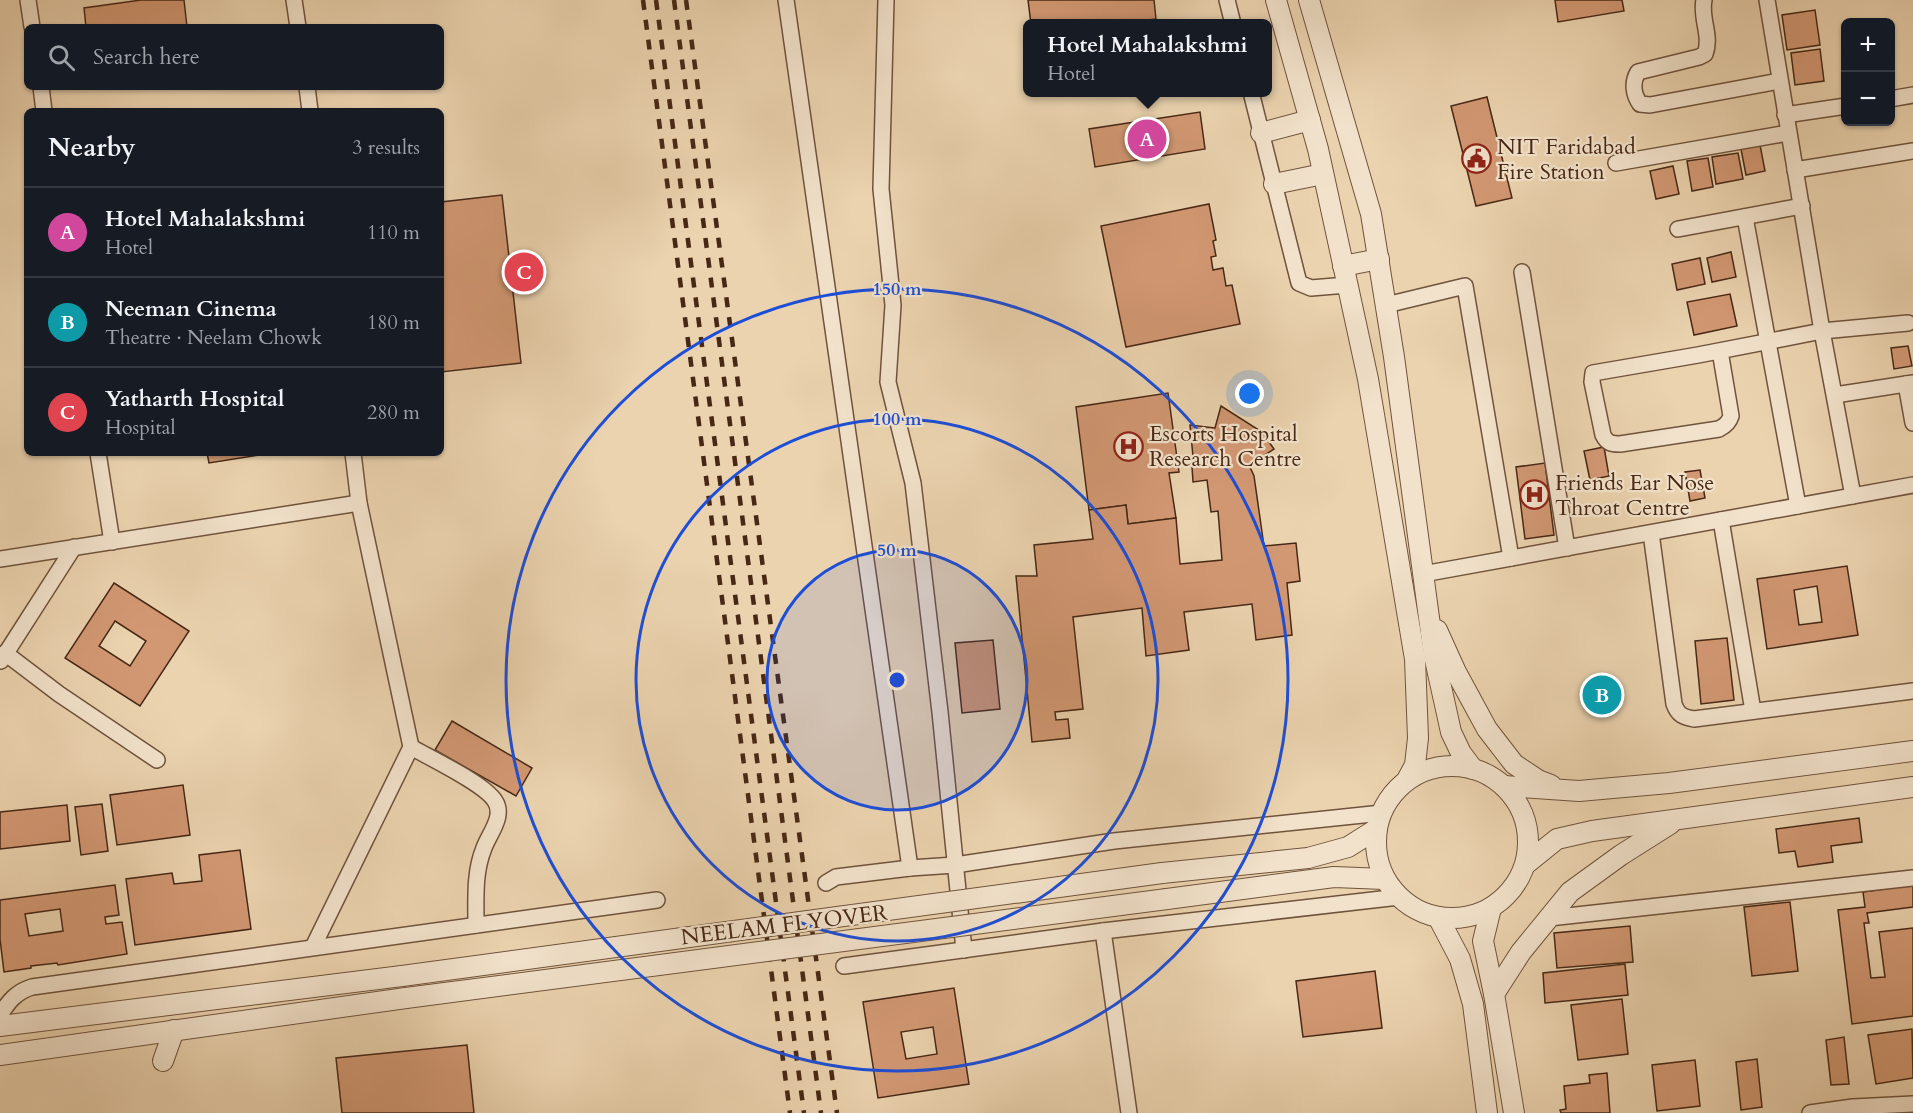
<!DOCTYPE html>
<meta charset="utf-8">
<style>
:root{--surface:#171b24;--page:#242831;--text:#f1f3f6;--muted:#9ea1a6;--line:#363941;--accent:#1a73e8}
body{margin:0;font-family:Cardo,serif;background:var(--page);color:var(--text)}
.controls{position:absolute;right:18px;top:18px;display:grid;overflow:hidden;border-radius:9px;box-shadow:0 2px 4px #0004}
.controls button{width:54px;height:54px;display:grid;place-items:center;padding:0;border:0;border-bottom:2px solid var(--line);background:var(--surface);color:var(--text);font:30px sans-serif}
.you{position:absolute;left:1250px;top:394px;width:21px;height:21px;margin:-15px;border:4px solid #fff;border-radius:50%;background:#1a73e8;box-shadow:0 0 0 9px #1a73e833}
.badge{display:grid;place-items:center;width:39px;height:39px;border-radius:50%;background:var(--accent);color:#fff;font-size:20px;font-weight:700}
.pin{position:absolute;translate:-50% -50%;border:3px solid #fff;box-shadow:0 2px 6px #0006}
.popup{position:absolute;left:1023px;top:19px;width:249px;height:78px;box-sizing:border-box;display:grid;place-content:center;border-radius:9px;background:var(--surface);filter:drop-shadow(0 2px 4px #0005);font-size:20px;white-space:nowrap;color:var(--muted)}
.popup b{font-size:22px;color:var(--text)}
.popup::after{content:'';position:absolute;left:50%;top:100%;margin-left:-12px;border:12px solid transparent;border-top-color:var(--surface)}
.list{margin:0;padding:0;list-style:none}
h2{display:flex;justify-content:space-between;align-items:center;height:78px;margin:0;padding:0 24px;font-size:26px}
h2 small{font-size:20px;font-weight:400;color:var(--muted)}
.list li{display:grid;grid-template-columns:39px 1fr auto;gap:18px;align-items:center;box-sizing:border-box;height:90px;padding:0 24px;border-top:2px solid var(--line)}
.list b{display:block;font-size:22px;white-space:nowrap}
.list p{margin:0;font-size:20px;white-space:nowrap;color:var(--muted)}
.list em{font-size:20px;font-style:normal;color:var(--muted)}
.icon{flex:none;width:33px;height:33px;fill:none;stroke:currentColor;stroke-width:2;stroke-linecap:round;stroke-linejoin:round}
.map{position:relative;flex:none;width:1913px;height:1113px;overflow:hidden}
.search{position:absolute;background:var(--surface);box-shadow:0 2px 4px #0004;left:24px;top:24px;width:420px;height:66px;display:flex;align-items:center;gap:15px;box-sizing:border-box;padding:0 21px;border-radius:9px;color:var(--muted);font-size:22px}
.panel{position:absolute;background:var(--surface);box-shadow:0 2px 4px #0004;left:24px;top:108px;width:420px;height:348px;border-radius:9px}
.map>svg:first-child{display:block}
.building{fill:#d29873;stroke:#472815;stroke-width:1.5;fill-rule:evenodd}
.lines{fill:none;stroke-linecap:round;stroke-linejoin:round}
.minor-casing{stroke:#70533c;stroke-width:18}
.tertiary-casing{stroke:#70533c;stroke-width:22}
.minor{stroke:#f2e2cb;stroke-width:15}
.tertiary{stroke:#f2e2cb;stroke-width:20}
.rail{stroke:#472815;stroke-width:4.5;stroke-dasharray:10 10;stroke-linecap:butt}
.tertiary-bridge-casing{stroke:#70533c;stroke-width:22;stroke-linecap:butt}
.tertiary-bridge{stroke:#f2e2cb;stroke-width:20}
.ring{fill:none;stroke:#1d4ed8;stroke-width:3}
.labels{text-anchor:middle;stroke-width:4.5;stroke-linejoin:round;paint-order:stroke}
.poi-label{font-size:22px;fill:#472815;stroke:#f2e2cb;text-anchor:start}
.street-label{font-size:22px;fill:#472815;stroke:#f2e2cb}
.centre{fill:#1d4ed8;stroke:#f2e2cb;stroke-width:3}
.ring-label{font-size:18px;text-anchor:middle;font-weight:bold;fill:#1d4ed8;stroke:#f2e2cb;stroke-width:4.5;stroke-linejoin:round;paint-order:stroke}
</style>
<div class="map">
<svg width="1913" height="1113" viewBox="0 0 1913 1113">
<rect width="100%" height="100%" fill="#ebd3af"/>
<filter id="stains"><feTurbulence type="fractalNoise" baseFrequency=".00333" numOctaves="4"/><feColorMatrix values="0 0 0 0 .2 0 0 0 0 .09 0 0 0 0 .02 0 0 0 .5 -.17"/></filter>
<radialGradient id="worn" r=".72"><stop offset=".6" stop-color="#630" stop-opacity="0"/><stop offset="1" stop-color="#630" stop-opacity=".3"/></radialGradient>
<g class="building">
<polygon points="141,0 184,0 187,27 86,27 84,8"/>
<polygon points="1028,0 1154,0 1156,19 1119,24 1031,24"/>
<polygon points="1555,0 1622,0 1624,11 1558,22"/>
<polygon points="1815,10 1820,45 1787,50 1782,15"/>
<polygon points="1820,49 1824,81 1795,85 1791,53"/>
<polygon points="1487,97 1512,198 1476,206 1451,106"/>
<polygon points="1200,112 1205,149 1095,167 1089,129"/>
<polygon points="1760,145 1765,171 1746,175 1741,149"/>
<polygon points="1738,153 1743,179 1716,184 1712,157"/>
<polygon points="1708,158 1713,187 1692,191 1687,161"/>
<polygon points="1673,166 1679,194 1656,199 1650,171"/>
<polygon points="502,195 521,363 441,372 441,202"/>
<polygon points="1209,204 1216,240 1213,241 1216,256 1211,257 1213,270 1223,268 1226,286 1232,285 1240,324 1126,347 1101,226"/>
<polygon points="1731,252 1736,277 1712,282 1707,258"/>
<polygon points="1700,258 1705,284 1677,290 1672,264"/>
<polygon points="1730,294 1737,326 1694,335 1687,302"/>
<polygon points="1908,346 1912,366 1894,369 1891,348"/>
<polygon points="1168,393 1179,472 1169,473 1176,518 1128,524 1126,505 1089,510 1076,407"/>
<polygon points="1221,406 1262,432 1274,449 1249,465 1254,476 1264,546 1296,543 1300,581 1287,583 1292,635 1256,640 1252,604 1184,612 1189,650 1146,656 1142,608 1073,617 1083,709 1055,712 1056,720 1068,719 1070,738 1032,742 1016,576 1037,576 1034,545 1093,539 1089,510 1126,505 1128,524 1176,518 1180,564 1222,560 1218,511 1211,512 1207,480 1193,482 1192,467 1194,467 1190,425 1215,428"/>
<polygon points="1604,447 1609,476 1590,480 1584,451"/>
<polygon points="207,453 272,453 209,463"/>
<polygon points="1545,463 1554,535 1525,539 1516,467"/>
<polygon points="1700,470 1705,498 1690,501 1685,472"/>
<path d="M1847,566L1858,635L1767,649L1757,579ZM1817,586L1822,622L1799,625L1794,590Z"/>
<path d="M114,583L189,631L140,706L65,658ZM115,621L146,641L130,666L99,646Z"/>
<polygon points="1727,638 1734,700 1701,704 1695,641"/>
<polygon points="993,640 1000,709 962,713 955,643"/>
<polygon points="452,721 532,768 516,796 435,750"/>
<polygon points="183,785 190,835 117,845 110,795"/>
<polygon points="102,804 108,851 81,855 75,807"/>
<polygon points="67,805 70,841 0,849 0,812"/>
<polygon points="1859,818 1862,842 1831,846 1833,862 1798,867 1795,851 1779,853 1776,829"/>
<polygon points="240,850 251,929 135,945 126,879 172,873 174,884 202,881 199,855"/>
<path d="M115,885L119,915L105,917L106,924L122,922L127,954L58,965L57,963L31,966V968L4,972L0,939V900ZM60,909L63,931L29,936L25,914Z"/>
<polygon points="1913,885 1913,907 1867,913 1869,923 1864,923 1871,978 1885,977 1879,932 1913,928 1913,1016 1852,1024 1838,910 1865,907 1863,892"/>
<polygon points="1790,902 1798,971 1752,976 1744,907"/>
<polygon points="1630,926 1633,962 1557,968 1554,933"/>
<polygon points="1625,964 1628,995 1545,1003 1543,973"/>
<polygon points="1375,971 1382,1028 1303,1037 1296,981"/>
<path d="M954,988L969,1084L878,1098L863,1002ZM933,1027L937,1054L906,1059L901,1032Z"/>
<polygon points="1622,999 1628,1054 1578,1060 1571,1005"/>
<polygon points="1912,1029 1913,1078 1876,1084 1868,1035"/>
<polygon points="1844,1037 1849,1084 1831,1085 1826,1040"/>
<polygon points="467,1045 474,1113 342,1113 336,1058"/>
<polygon points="1757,1059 1762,1107 1741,1110 1736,1062"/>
<polygon points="1695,1060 1700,1106 1657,1111 1652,1065"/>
<polygon points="1607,1073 1610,1113 1561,1113 1560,1110 1566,1109 1564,1086 1590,1083 1589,1075"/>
</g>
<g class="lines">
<defs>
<g id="minor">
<polyline points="28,0 32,27"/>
<polyline points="294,0 298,27"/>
<polyline points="786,0 910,868"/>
<polyline points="886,0 881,189 893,305 888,382 913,483 940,712 964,950"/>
<polyline points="1227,0 1233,24"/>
<path d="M1704,0C1700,18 1712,36 1705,54L1699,57L1638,72C1632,82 1633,94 1640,104L1650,105L1779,81"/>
<polyline points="1767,0 1822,331 1853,496"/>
<polyline points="41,87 44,111"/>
<polyline points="307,87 310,111"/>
<polyline points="1251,92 1299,283 1311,288 1347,285"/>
<polyline points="1890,99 1913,95"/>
<polyline points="1785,115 1846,106"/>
<polyline points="1616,163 1788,133"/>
<polyline points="1795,170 1913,151"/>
<polyline points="1745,217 1798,506"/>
<polyline points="1678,229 1802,206"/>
<polyline points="1522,272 1567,548"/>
<polyline points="1386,305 1465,286 1511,558"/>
<path d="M1720,351L1731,416C1729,423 1725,426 1719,429L1620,444C1611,444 1607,443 1603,435L1592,382L1593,373L1698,355L1822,331L1908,323"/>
<polyline points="1906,384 1913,423"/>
<polyline points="1835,395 1913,383"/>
<polyline points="98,453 112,542"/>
<polyline points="1721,520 1753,711"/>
<path d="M1651,533L1674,704C1678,715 1683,717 1694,719L1913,691"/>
<polyline points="0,559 359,503"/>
<polyline points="1423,574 1913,485"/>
<polyline points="5,653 59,694 157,760"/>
<polyline points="1,661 74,547"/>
<path d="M411,747C430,758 485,784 495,801C505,816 489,834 484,848C474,872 476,899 476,925"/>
<polyline points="826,883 836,877 910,868 955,865 1114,841 1382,813"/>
<polyline points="1549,918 1913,878"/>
<polyline points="1103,931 1129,1113"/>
<polyline points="313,947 411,747 359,503 353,453"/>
<polyline points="844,966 1103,931 1399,897"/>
<path d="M0,1015C9,1001 16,992 32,987L657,900"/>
<polyline points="1810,1113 1853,1107 1913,1104"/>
</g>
<g id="tertiary">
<polyline points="1276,0 1318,149 1368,379 1415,659 1418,738 1415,765 1408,778"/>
<polyline points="1309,0 1371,214 1394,357 1434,655 1451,732 1461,753 1473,769"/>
<polyline points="1261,133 1310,120"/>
<polyline points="1274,184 1323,174"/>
<polyline points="1343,266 1379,259"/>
<polyline points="1437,630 1456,672 1487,729 1514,764 1538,780 1551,785"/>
<circle cx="1452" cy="842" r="76"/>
<polyline points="1504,786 1579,791 1669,783 1913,751"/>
<polyline points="1526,864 1557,839 1592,831 1913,787"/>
<polyline points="1162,873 1308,858 1348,847 1375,830"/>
<polyline points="1167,899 1334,877 1385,879"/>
<polyline points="1491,908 1483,941 1494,994 1514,1113"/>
<polyline points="1438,917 1460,959 1473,1004 1487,1113"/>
<polyline points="1494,994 1521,952 1570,892 1621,855 1670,824"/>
<polyline points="0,1026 402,976"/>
<polyline points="0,1055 406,998"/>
<polyline points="163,1061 174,1030"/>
</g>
</defs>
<use href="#minor" class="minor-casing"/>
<use href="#tertiary" class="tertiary-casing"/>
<use href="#minor" class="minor"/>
<use href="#tertiary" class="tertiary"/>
<g class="rail">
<polyline points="643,0 790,1113"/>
<polyline points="656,0 804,1113"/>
<polyline points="674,0 821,1113"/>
<polyline points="686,0 837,1113"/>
</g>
<defs>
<g id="tertiary-bridge">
<polyline points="402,976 1162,873"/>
<polyline points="406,998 1167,899"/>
</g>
</defs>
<use href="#tertiary-bridge" class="tertiary-bridge-casing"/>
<use href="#tertiary-bridge" class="tertiary-bridge"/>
</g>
<circle cx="897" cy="680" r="130" fill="#1d4ed8" fill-opacity=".12"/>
<g class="ring">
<circle cx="897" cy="680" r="130"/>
<circle cx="897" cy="680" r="261"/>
<circle cx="897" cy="680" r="391"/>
</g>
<defs>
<symbol id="civic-ring" viewBox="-11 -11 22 22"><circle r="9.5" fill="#f2e2cb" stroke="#8f2418" stroke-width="1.5"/><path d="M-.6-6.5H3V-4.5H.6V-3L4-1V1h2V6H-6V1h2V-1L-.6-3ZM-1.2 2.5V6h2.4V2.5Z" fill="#8f2418"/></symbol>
<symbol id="hospital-ring" viewBox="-11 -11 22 22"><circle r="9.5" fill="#f2e2cb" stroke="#8f2418" stroke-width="1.5"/><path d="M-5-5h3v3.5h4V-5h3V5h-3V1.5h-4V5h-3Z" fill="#8f2418"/></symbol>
</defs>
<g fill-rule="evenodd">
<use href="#civic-ring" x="1460" y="142" width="33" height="33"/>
<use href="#hospital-ring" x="1112" y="430" width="33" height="33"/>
<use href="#hospital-ring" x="1518" y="478" width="33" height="33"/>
</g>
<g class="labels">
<g class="poi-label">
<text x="1497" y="154">NIT Faridabad<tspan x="1497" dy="25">Fire Station</tspan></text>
<text x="1149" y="441">Escorts Hospital<tspan x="1149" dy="25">Research Centre</tspan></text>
<text x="1555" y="490">Friends Ear Nose<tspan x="1555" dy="25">Throat Centre</tspan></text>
</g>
<g class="street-label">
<text transform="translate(784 924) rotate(-7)" y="8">NEELAM FLYOVER</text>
</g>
</g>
<circle cx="897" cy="680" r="9" class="centre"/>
<g class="ring-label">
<text x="897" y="295">150 m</text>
<text x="897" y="425">100 m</text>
<text x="897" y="556">50 m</text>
</g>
<rect width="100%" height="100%" filter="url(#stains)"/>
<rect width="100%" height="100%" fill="url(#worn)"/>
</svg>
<div class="controls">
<button>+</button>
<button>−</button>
</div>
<div class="you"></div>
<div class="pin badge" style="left:1147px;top:139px;background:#d1479c">A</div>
<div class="popup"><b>Hotel Mahalakshmi</b>Hotel</div>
<div class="pin badge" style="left:1602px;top:695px;background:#0f9aa8">B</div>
<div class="pin badge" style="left:524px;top:272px;background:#e0444e">C</div>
<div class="search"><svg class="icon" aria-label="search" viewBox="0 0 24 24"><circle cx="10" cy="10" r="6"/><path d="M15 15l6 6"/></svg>Search here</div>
<section class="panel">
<h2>Nearby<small>3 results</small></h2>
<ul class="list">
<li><span class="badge" style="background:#d1479c">A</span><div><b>Hotel Mahalakshmi</b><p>Hotel</p></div><em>110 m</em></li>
<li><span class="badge" style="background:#0f9aa8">B</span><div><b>Neeman Cinema</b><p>Theatre · Neelam Chowk</p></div><em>180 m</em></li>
<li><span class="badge" style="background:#e0444e">C</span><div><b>Yatharth Hospital</b><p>Hospital</p></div><em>280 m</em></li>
</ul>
</section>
</div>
